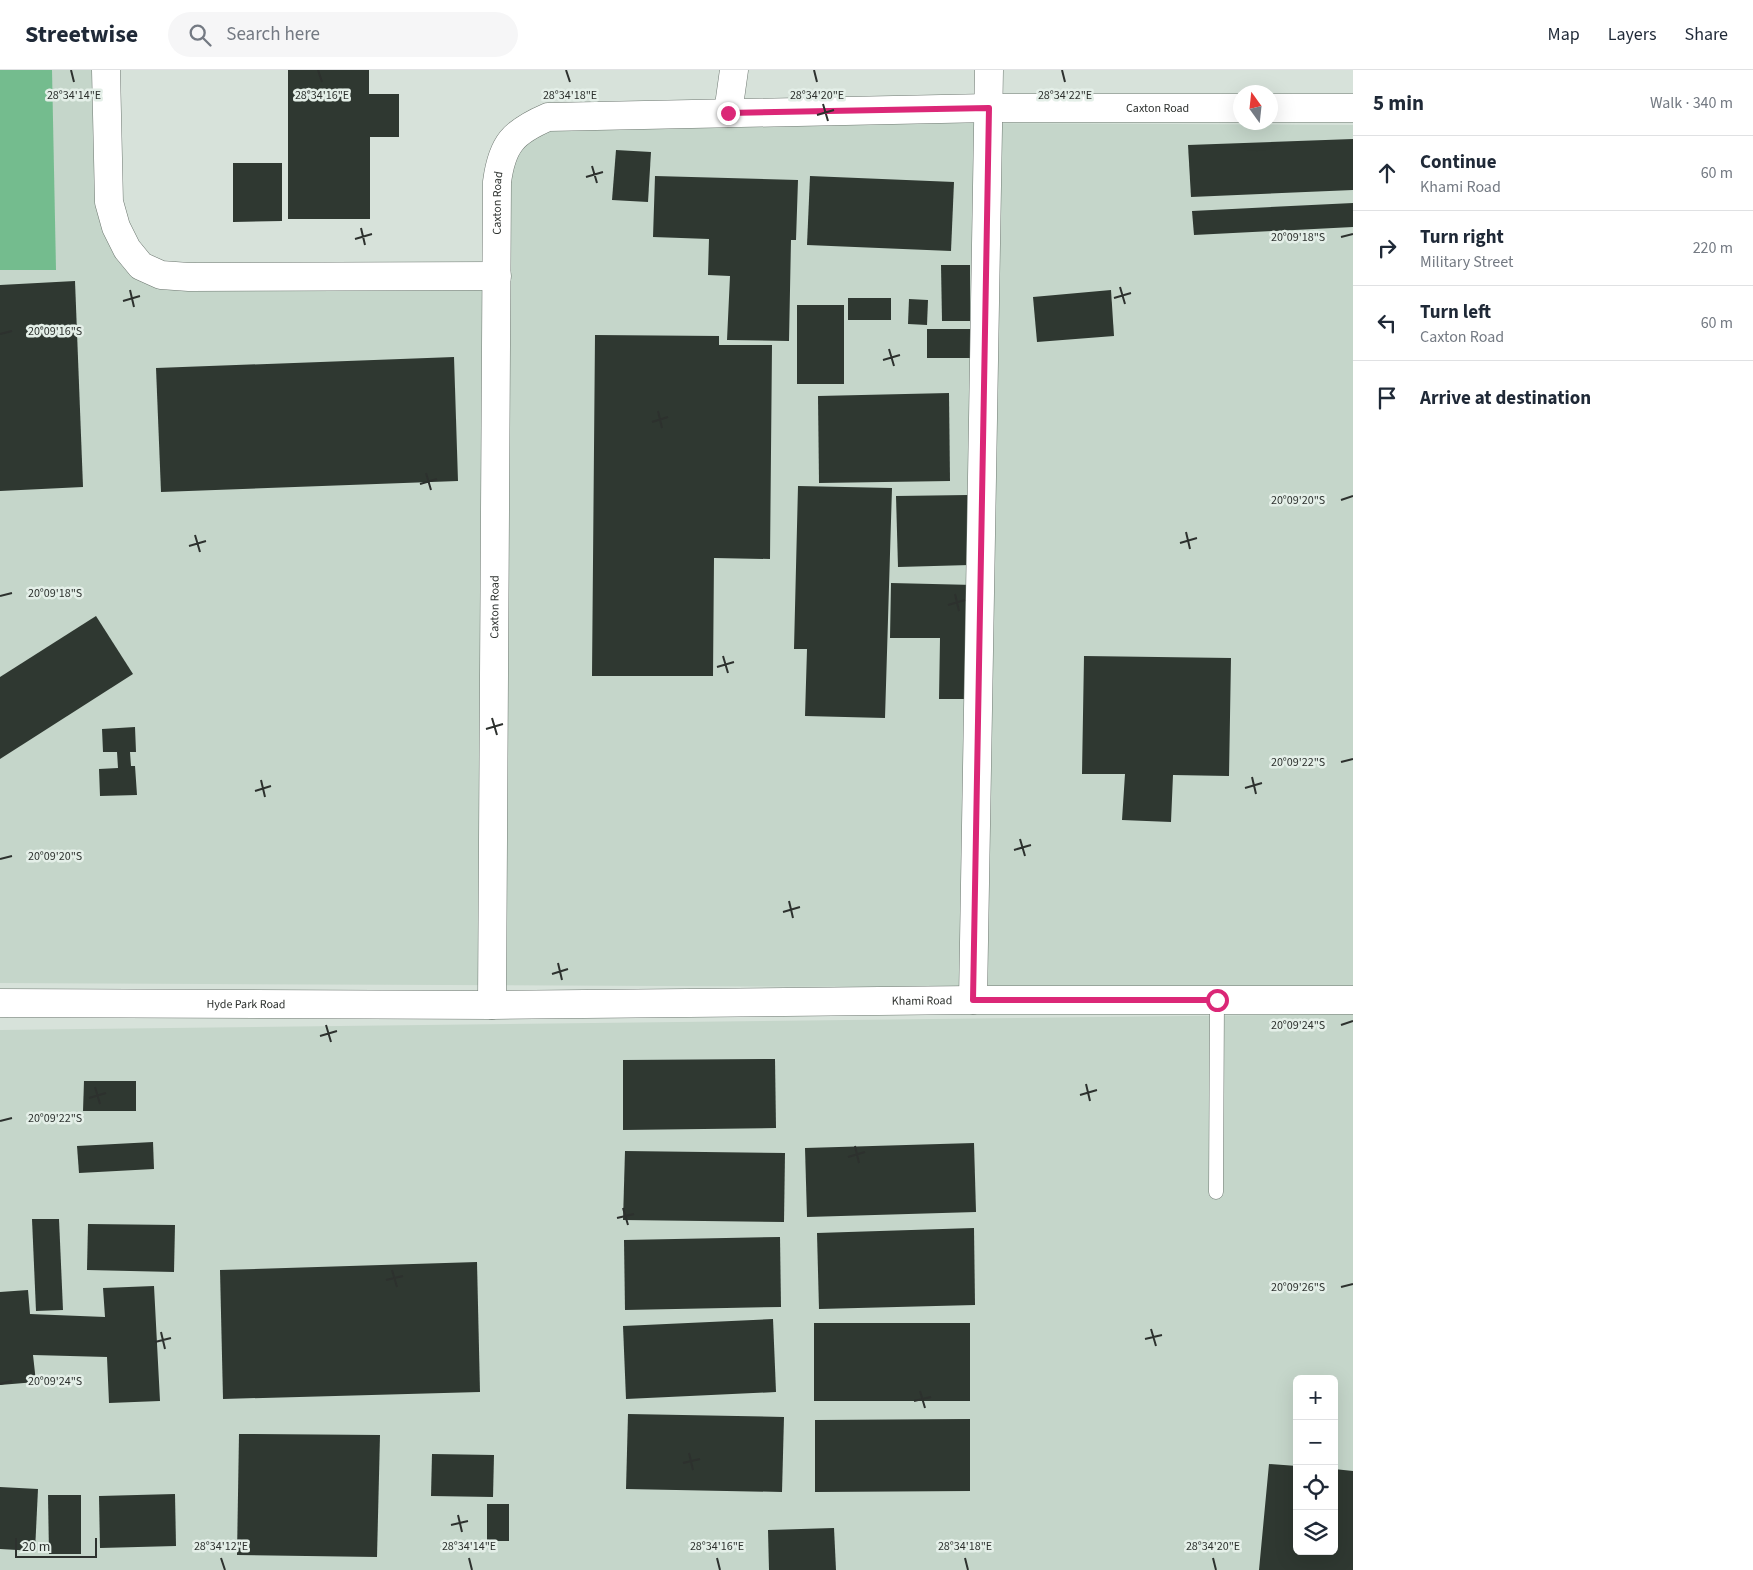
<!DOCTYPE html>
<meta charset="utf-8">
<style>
:root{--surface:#fff;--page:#f6f6f7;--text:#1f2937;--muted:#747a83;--line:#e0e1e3}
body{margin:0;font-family:"Source Sans 3",sans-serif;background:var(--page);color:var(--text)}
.controls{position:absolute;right:15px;bottom:15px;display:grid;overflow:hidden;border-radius:8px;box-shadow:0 5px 20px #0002}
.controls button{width:45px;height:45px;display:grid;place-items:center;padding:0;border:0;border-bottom:1px solid var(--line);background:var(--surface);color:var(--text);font:25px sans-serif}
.compass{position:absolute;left:1233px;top:15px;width:45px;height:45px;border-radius:50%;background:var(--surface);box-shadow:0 5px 20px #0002;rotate:345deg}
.scale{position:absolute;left:15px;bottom:12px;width:82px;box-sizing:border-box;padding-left:5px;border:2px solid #2d312e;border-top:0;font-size:14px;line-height:18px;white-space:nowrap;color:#2d312e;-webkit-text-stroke:4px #e4efe8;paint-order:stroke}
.stop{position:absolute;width:15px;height:15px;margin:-11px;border:4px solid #db2777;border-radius:50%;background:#fff}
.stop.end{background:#db2777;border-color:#fff;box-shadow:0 1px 5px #0008}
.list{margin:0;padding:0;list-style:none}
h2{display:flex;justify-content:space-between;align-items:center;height:65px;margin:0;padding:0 20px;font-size:21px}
h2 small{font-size:16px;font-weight:400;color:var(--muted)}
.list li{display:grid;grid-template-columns:32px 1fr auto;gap:15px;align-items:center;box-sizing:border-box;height:75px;padding:0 20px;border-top:1px solid var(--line)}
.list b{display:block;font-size:19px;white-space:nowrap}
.list p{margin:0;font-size:16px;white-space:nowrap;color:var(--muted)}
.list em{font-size:16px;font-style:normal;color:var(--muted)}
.icon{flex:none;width:28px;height:28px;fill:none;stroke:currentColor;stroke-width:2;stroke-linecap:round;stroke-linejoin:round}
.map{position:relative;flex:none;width:1353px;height:1500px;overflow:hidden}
header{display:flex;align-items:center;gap:30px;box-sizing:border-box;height:70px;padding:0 25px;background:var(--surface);border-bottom:1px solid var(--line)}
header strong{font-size:24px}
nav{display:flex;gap:28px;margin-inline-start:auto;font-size:18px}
.search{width:350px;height:45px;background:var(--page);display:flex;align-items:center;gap:12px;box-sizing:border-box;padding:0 18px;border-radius:28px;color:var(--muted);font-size:19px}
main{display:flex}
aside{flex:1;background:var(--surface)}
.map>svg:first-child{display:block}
.built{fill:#c5d6ca;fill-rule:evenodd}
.forest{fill:#74bc8e}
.building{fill:#2f3831}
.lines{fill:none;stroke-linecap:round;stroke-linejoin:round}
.service-casing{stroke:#6e7871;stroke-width:15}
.minor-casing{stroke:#6e7871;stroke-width:29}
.tertiary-casing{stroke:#6e7871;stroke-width:29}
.service{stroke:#fff;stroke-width:14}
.minor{stroke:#fff;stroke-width:28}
.tertiary{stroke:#fff;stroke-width:28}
.route{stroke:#db2777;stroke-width:6}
.ticks{fill:none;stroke:#2d312e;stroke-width:2}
.labels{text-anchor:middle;stroke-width:5;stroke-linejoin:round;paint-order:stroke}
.street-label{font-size:12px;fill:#2d312e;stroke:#e4efe8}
.ticks-label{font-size:12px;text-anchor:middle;fill:#2d312e;stroke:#e4efe8;stroke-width:5;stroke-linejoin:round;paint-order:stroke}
</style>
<header>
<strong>Streetwise</strong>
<div class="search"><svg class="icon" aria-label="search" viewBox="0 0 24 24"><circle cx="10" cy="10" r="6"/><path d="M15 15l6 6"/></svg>Search here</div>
<nav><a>Map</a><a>Layers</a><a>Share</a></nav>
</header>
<main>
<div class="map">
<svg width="1353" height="1500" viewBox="0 0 1353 1500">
<rect width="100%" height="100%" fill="#d7e2da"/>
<g class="built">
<polygon points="0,0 100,0 101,132 143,208 503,210 504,95 550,51 1353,55 1353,919 0,913"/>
<path d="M1353,944V1500H0V960ZM1297,1309H1334V1481H1297Z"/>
</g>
<polygon class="forest" points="0,0 52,0 56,200 0,200"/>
<g class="building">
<polygon points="288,0 369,0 369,24 399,24 399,67 370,67 370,149 288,149"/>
<polygon points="1353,69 1353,120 1191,127 1188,75"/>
<polygon points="616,80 651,82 648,132 612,130"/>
<polygon points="233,93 282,93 282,151 233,152"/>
<polygon points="655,106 798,110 796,170 791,170 789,271 727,270 730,206 708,205 709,169 653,167"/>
<polygon points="810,106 954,112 951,181 807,175"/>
<polygon points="1353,133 1353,157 1194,165 1192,141"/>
<polygon points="941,195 970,195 970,251 942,251"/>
<polygon points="75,211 83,417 0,421 0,215"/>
<polygon points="1111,220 1114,266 1037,272 1033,227"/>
<rect x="848" y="228" width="43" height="22"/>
<polygon points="909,229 928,230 927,255 908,254"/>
<rect x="797" y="235" width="47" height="79"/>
<rect x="927" y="259" width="48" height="29"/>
<polygon points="595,265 719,266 719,275 772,275 770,489 714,488 713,606 592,606"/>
<polygon points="454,287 458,411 161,422 156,298"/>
<polygon points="949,323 950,411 819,413 818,326"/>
<polygon points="798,416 892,418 885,648 805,646 807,579 794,579"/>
<polygon points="968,425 970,495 898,497 896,426"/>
<polygon points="891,513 974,515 969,629 939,629 940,568 890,568"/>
<polygon points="96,546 133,604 0,689 0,607"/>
<polygon points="1084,586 1231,588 1229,706 1173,705 1171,752 1122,750 1125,704 1082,704"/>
<polygon points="135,657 136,682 130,682 131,696 135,696 137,725 100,726 99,699 118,698 117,682 103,682 102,659"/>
<polygon points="775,989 776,1058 623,1060 623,990"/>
<polygon points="84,1011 136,1011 136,1041 83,1041"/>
<polygon points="153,1072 154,1099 79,1103 77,1076"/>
<polygon points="974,1073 976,1142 807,1147 805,1078"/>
<polygon points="625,1081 785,1083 784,1152 623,1150"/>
<polygon points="32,1149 59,1149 63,1240 36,1241"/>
<polygon points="88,1154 175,1155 174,1202 87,1200"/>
<polygon points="974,1158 975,1235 819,1239 817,1163"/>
<polygon points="780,1167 781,1237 625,1240 624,1170"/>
<polygon points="477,1192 480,1322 223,1329 220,1200"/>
<polygon points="154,1216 160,1331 109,1333 107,1287 33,1285 36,1312 0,1315 0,1222 28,1220 30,1244 105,1247 103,1218"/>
<polygon points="773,1249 776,1322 626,1329 623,1256"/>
<rect x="814" y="1253" width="156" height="78"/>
<polygon points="628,1344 784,1347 782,1422 626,1419"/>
<polygon points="970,1349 970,1421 815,1422 815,1350"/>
<polygon points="239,1364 380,1365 377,1487 237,1485"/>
<polygon points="432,1384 494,1385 493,1427 431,1426"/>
<polygon points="1269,1394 1297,1396 1297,1481 1334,1481 1334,1399 1353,1401 1353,1500 1259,1500"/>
<polygon points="0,1417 38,1419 35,1481 0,1479"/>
<polygon points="175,1424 176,1476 100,1478 99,1426"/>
<polygon points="48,1425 81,1425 81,1484 49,1484"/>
<rect x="487" y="1434" width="22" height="37"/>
<polygon points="834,1458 836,1500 769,1500 768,1460"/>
</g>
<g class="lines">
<defs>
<polyline id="service" points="1216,1122 1217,930"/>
<g id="minor">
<polyline points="106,0 109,132 116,157 127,179 141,196 161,205 189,207 497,206"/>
<polyline points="1270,38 1353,38"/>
<polyline points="728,43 734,0"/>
<polyline points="973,930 989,0"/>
<path id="s1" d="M492,935L497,112C502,74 513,62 548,47L989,38H1240"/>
</g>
<g id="tertiary">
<path id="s2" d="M0,933L492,935L973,930H1353"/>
</g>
</defs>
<use href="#service" class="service-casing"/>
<use href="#minor" class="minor-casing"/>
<use href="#tertiary" class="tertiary-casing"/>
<use href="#service" class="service"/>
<use href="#minor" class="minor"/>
<use href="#tertiary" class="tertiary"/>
</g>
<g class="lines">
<polyline class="route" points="728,43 989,38 973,930 1217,930"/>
</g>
<path class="ticks" d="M71,0L74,12M318,0L322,12M566,0L570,12M814,0L817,12M1062,0L1065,12M823,34L828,51M817,45L834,40M592,96L597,113M586,107L603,102M361,158L365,175M1341,167L1353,164M355,169L372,164M1120,217L1125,234M130,220L134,237M1114,228L1131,223M123,231L140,226M0,264L12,261M889,279L894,296M883,290L900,285M658,341L662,358M652,352L668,347M426,403L431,420M420,414L437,409M1341,430L1353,426M1186,462L1190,479M195,465L200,482M1180,473L1197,468M189,476L206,471M955,524L959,541M0,526L12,523M948,535L965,530M723,586L728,603M717,597L734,592M492,648L497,665M486,659L503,654M1341,692L1353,689M1252,707L1256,724M261,710L265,727M1245,718L1262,713M255,721L271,716M1020,769L1025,786M1014,780L1031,775M0,789L12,786M789,831L793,848M783,842L800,837M558,893L562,910M552,904L568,899M326,955L331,972M1341,955L1353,951M320,966L337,961M1086,1014L1090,1031M95,1017L100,1034M1080,1025L1097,1020M89,1028L106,1023M0,1051L12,1048M855,1076L859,1093M848,1087L865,1082M623,1138L628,1155M617,1148L634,1144M392,1200L397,1217M386,1210L403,1206M1341,1217L1353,1214M1151,1259L1156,1276M161,1262L165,1279M1145,1269L1162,1265M155,1272L171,1268M0,1314L12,1311M920,1321L925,1338M914,1331L931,1327M689,1383L693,1400M683,1393L700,1389M458,1445L462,1462M451,1455L468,1451M221,1488L225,1500M469,1488L472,1500M717,1488L720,1500M965,1488L968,1500M1213,1488L1216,1500"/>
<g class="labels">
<g class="street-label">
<text dy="4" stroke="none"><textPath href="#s1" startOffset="1521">Caxton Road</textPath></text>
<text dy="4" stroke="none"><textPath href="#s1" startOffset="802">Caxton Road</textPath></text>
<text dy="4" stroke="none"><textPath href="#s1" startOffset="398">Caxton Road</textPath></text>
<text dy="4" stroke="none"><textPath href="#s2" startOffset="922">Khami Road</textPath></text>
<text dy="4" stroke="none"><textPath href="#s2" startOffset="246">Hyde Park Road</textPath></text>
</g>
</g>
<g class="ticks-label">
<text x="74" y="29">28°34'14"E</text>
<text x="322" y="29">28°34'16"E</text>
<text x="570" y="29">28°34'18"E</text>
<text x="817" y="29">28°34'20"E</text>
<text x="1065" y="29">28°34'22"E</text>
<text x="1298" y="171">20°09'18"S</text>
<text x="55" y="265">20°09'16"S</text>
<text x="1298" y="434">20°09'20"S</text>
<text x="55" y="527">20°09'18"S</text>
<text x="1298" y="696">20°09'22"S</text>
<text x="55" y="790">20°09'20"S</text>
<text x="1298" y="959">20°09'24"S</text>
<text x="55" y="1052">20°09'22"S</text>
<text x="1298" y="1221">20°09'26"S</text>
<text x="55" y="1315">20°09'24"S</text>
<text x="221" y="1480">28°34'12"E</text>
<text x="469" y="1480">28°34'14"E</text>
<text x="717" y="1480">28°34'16"E</text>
<text x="965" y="1480">28°34'18"E</text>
<text x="1213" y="1480">28°34'20"E</text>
</g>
</svg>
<div class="controls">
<button>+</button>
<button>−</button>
<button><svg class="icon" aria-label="locate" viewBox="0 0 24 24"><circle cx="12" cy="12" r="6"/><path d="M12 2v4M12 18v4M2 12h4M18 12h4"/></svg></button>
<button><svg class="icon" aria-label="layers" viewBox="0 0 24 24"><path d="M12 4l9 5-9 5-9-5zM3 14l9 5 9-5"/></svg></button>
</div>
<svg class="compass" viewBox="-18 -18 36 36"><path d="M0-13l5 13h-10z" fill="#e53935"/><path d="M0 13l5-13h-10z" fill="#747a83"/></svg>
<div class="scale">20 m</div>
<div class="stop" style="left:1217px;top:930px"></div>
<div class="stop end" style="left:728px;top:43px"></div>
</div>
<aside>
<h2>5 min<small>Walk · 340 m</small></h2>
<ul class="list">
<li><svg class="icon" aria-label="ahead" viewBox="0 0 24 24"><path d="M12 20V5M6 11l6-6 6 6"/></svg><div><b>Continue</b><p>Khami Road</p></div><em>60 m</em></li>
<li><svg class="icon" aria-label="right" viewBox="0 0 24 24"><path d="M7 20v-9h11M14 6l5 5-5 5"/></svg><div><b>Turn right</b><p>Military Street</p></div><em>220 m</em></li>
<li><svg class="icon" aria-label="left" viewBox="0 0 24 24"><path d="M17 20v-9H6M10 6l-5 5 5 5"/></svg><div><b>Turn left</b><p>Caxton Road</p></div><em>60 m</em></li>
<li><svg class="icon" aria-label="arrive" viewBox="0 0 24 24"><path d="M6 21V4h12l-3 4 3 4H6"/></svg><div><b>Arrive at destination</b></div></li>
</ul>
</aside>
</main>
